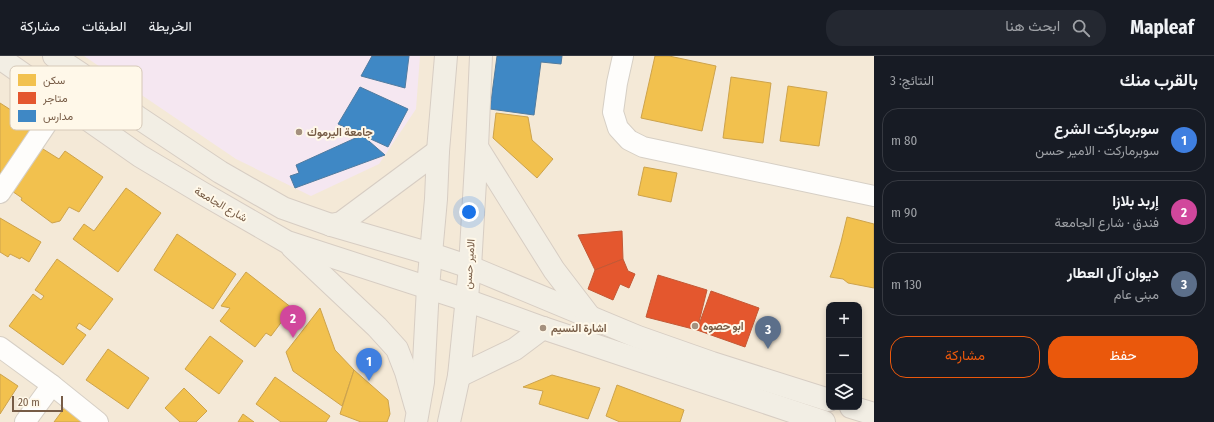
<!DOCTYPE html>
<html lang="ar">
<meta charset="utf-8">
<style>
:root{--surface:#171b24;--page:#242831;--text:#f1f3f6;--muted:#9ea1a6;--line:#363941;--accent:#ea580c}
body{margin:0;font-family:"Fira Sans Condensed",Vazirmatn,sans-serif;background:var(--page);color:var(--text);direction:rtl}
.controls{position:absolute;right:12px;bottom:12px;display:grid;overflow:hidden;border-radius:8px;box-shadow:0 2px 6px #0003}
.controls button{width:36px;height:36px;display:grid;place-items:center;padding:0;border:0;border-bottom:1px solid var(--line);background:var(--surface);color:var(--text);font:20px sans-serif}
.scale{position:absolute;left:12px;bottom:10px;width:51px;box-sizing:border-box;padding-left:4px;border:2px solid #775c46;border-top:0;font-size:11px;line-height:14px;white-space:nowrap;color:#775c46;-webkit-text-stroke:3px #fff8e9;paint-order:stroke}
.you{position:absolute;left:469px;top:156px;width:14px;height:14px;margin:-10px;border:3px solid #fff;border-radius:50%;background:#1a73e8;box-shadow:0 0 0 6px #1a73e833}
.badge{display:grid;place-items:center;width:26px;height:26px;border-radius:50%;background:var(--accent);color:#fff;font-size:13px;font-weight:700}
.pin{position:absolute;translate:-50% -33px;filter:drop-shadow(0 1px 2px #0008)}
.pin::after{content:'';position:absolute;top:21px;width:14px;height:12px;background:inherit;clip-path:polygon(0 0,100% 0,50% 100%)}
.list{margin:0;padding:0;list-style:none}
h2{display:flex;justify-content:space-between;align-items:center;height:52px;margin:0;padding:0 16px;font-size:17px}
h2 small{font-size:13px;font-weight:400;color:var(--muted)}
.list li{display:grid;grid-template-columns:26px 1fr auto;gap:12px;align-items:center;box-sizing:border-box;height:64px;margin:0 8px 8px;padding:0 8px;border:1px solid var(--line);border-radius:16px}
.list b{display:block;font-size:15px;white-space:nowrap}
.list p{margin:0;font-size:13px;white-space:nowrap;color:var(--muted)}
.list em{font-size:13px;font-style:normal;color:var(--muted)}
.actions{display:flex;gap:8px;padding:12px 16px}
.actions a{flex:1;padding:9px 0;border:1px solid var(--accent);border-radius:16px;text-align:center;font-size:14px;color:var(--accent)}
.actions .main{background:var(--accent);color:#fff}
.icon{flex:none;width:22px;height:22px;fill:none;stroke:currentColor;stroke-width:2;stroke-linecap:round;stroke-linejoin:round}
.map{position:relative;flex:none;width:874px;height:366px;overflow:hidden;direction:ltr}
header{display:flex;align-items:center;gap:24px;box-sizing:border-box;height:56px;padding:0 20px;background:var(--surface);border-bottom:1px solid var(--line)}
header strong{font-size:19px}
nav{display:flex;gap:22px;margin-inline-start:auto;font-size:14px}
.search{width:280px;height:36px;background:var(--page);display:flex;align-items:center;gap:10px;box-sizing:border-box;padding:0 14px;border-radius:16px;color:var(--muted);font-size:15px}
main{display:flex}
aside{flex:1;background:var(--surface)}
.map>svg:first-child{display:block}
.residential{fill:#f4e9d7;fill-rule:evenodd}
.education{fill:#f5e7f1}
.homes{fill:#f2c14e;stroke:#cda34c}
.shops{fill:#e4572e;stroke:#c35835}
.schools{fill:#3f88c5;stroke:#507b9f}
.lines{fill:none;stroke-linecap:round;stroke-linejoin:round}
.minor-casing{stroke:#d6cfc5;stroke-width:22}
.major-casing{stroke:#d7cdc3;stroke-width:24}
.minor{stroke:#fefdfb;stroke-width:20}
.major{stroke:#f2eee4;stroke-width:22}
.poi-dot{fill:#a4907e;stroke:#fff8e9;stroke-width:1.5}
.labels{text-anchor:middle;stroke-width:4;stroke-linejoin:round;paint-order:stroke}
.poi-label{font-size:11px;font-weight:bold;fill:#775c46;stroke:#fff8e9;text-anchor:start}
.street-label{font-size:11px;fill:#775c46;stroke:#fff8e9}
.key{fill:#fff8e9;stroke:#d6c9b8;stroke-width:1}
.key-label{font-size:11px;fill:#775c46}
</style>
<header>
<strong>Mapleaf</strong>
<div class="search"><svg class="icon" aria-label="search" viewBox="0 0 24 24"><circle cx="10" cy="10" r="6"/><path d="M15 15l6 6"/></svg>ابحث هنا</div>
<nav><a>الخريطة</a><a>الطبقات</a><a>مشاركة</a></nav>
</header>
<main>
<aside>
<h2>بالقرب منك<small>النتائج: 3</small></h2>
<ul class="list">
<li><span class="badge" style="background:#3f7fe0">1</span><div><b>سوبرماركت الشرع</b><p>سوبرماركت · الامير حسن</p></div><em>80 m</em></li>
<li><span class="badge" style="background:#d1479c">2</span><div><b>إربد بلازا</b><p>فندق · شارع الجامعة</p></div><em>90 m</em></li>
<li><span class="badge" style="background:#5c6f8a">3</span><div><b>ديوان آل العطار</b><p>مبنى عام</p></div><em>130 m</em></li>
</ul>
<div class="actions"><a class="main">حفظ</a><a>مشاركة</a></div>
</aside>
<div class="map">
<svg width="874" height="366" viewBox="0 0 874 366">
<rect width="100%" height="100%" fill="#f8f2e7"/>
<path class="residential" d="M0,0H874V366H0ZM829,249H859V351H829Z"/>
<polygon class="education" points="84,0 420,0 416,53 379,108 311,140 236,103"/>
<g class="homes">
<polygon points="655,0 669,0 716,10 702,75 641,62"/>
<polygon points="731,21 771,27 763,87 723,82"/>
<polygon points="788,30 827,36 819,90 780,85"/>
<polygon points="0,47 36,70 4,119 0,117"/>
<polygon points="496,57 528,61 532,84 553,103 537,122 493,82"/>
<polygon points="35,88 59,103 65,95 103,121 79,156 69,151 60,165 52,167 21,144 22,142 9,133"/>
<polygon points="644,111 677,117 671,146 638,139"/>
<polygon points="126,132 161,157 118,216 73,183 84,168 94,175"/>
<polygon points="847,161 874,168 874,232 848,227 843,223 830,221 833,214 841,186"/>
<polygon points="0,162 41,186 29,206 21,201 20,203 10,198 8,201 0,196"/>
<polygon points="177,178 236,218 213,253 154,214"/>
<polygon points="57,203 113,243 90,274 79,267 76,272 86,279 63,309 9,270 33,238 41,244 44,240 35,234"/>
<polygon points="246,216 292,252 271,280 266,277 255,291 220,265 230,252 221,250"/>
<polygon points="320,252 335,294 354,314 342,350 293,315 286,296"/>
<polygon points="210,280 243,305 219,338 185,313"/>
<polygon points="108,293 149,322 128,353 86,324"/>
<polygon points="354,314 388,344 390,358 387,366 361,366 340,358"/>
<polygon points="0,318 18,330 0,358"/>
<polygon points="552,319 600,332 588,363 539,348 543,335 523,331"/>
<polygon points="275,321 330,360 326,366 281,366 256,348"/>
<polygon points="617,329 684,354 680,366 620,366 606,360"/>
<polygon points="184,332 207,355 196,366 180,366 165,352"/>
<polygon points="68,347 92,366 54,366"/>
<polygon points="243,358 254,366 238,366"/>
</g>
<g class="shops">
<polygon points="622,175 623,203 595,214 578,179"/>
<polygon points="623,203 628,215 635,218 629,232 620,228 613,244 588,233 595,214"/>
<polygon points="658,219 707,234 697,274 646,261"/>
<polygon points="711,235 759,252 745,291 697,274"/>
</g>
<g class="schools">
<polygon points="372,0 409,0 405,32 361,20"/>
<polygon points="497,0 562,0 561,8 541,6 534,59 490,53"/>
<polygon points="360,31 408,53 388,91 338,68"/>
<polygon points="362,79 385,99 295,132 290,120 299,117 296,109"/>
</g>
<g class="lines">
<defs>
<g id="minor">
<polyline points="623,0 617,27 613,56 618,72 629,84 643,91 874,140"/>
<polyline points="0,137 62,45"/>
<polyline points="0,291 52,329 98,366"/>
<polyline points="25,366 52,329"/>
</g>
<g id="major">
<polyline points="54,0 81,18 139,62 220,116 283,152 331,169 431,198 470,211 638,281 712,307 829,344"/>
<polyline points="0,2 140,100 202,137 287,186 466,244 543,272 824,366"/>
<polyline points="477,91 554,214 590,261"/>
<polyline points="331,169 341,167 438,95"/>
<polyline points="292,191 377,271 397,293 406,316 416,351"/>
<polyline points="459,320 515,293 543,272"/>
<polyline points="851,351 874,358"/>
<polyline points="416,366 423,326 428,231 436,143 438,95 446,0"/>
<polyline points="449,366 459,320 470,211 477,91 481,0"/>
</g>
</defs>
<use href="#minor" class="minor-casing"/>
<use href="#major" class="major-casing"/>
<use href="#minor" class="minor"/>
<use href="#major" class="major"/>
</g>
<g class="poi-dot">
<circle cx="299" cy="76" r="4"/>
<circle cx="695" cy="270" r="4"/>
<circle cx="543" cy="272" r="4"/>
</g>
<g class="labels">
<g class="poi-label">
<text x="307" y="80">جامعة اليرموك</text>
<text x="703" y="274">ابو حصوه</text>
<text x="551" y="276">اشارة النسيم</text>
</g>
<g class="street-label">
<text transform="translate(221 148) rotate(30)" y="4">شارع الجامعة</text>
<text transform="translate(469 208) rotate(-86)" y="4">الامير حسن</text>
</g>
</g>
<rect x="10" y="10" width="132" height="64" rx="6" class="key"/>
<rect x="18" y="18" width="18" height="12" fill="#f2c14e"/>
<rect x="18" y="36" width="18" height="12" fill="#e4572e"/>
<rect x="18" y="54" width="18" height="12" fill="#3f88c5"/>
<g class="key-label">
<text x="43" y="28">سكن</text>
<text x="43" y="46">متاجر</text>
<text x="43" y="64">مدارس</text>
</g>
</svg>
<div class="controls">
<button>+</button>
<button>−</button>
<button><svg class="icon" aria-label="layers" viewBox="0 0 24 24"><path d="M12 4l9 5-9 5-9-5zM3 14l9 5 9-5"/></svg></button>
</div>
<div class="scale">20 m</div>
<div class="you"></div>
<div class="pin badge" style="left:369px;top:325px;background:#3f7fe0">1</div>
<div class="pin badge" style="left:293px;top:282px;background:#d1479c">2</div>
<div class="pin badge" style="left:768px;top:293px;background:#5c6f8a">3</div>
</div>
</main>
